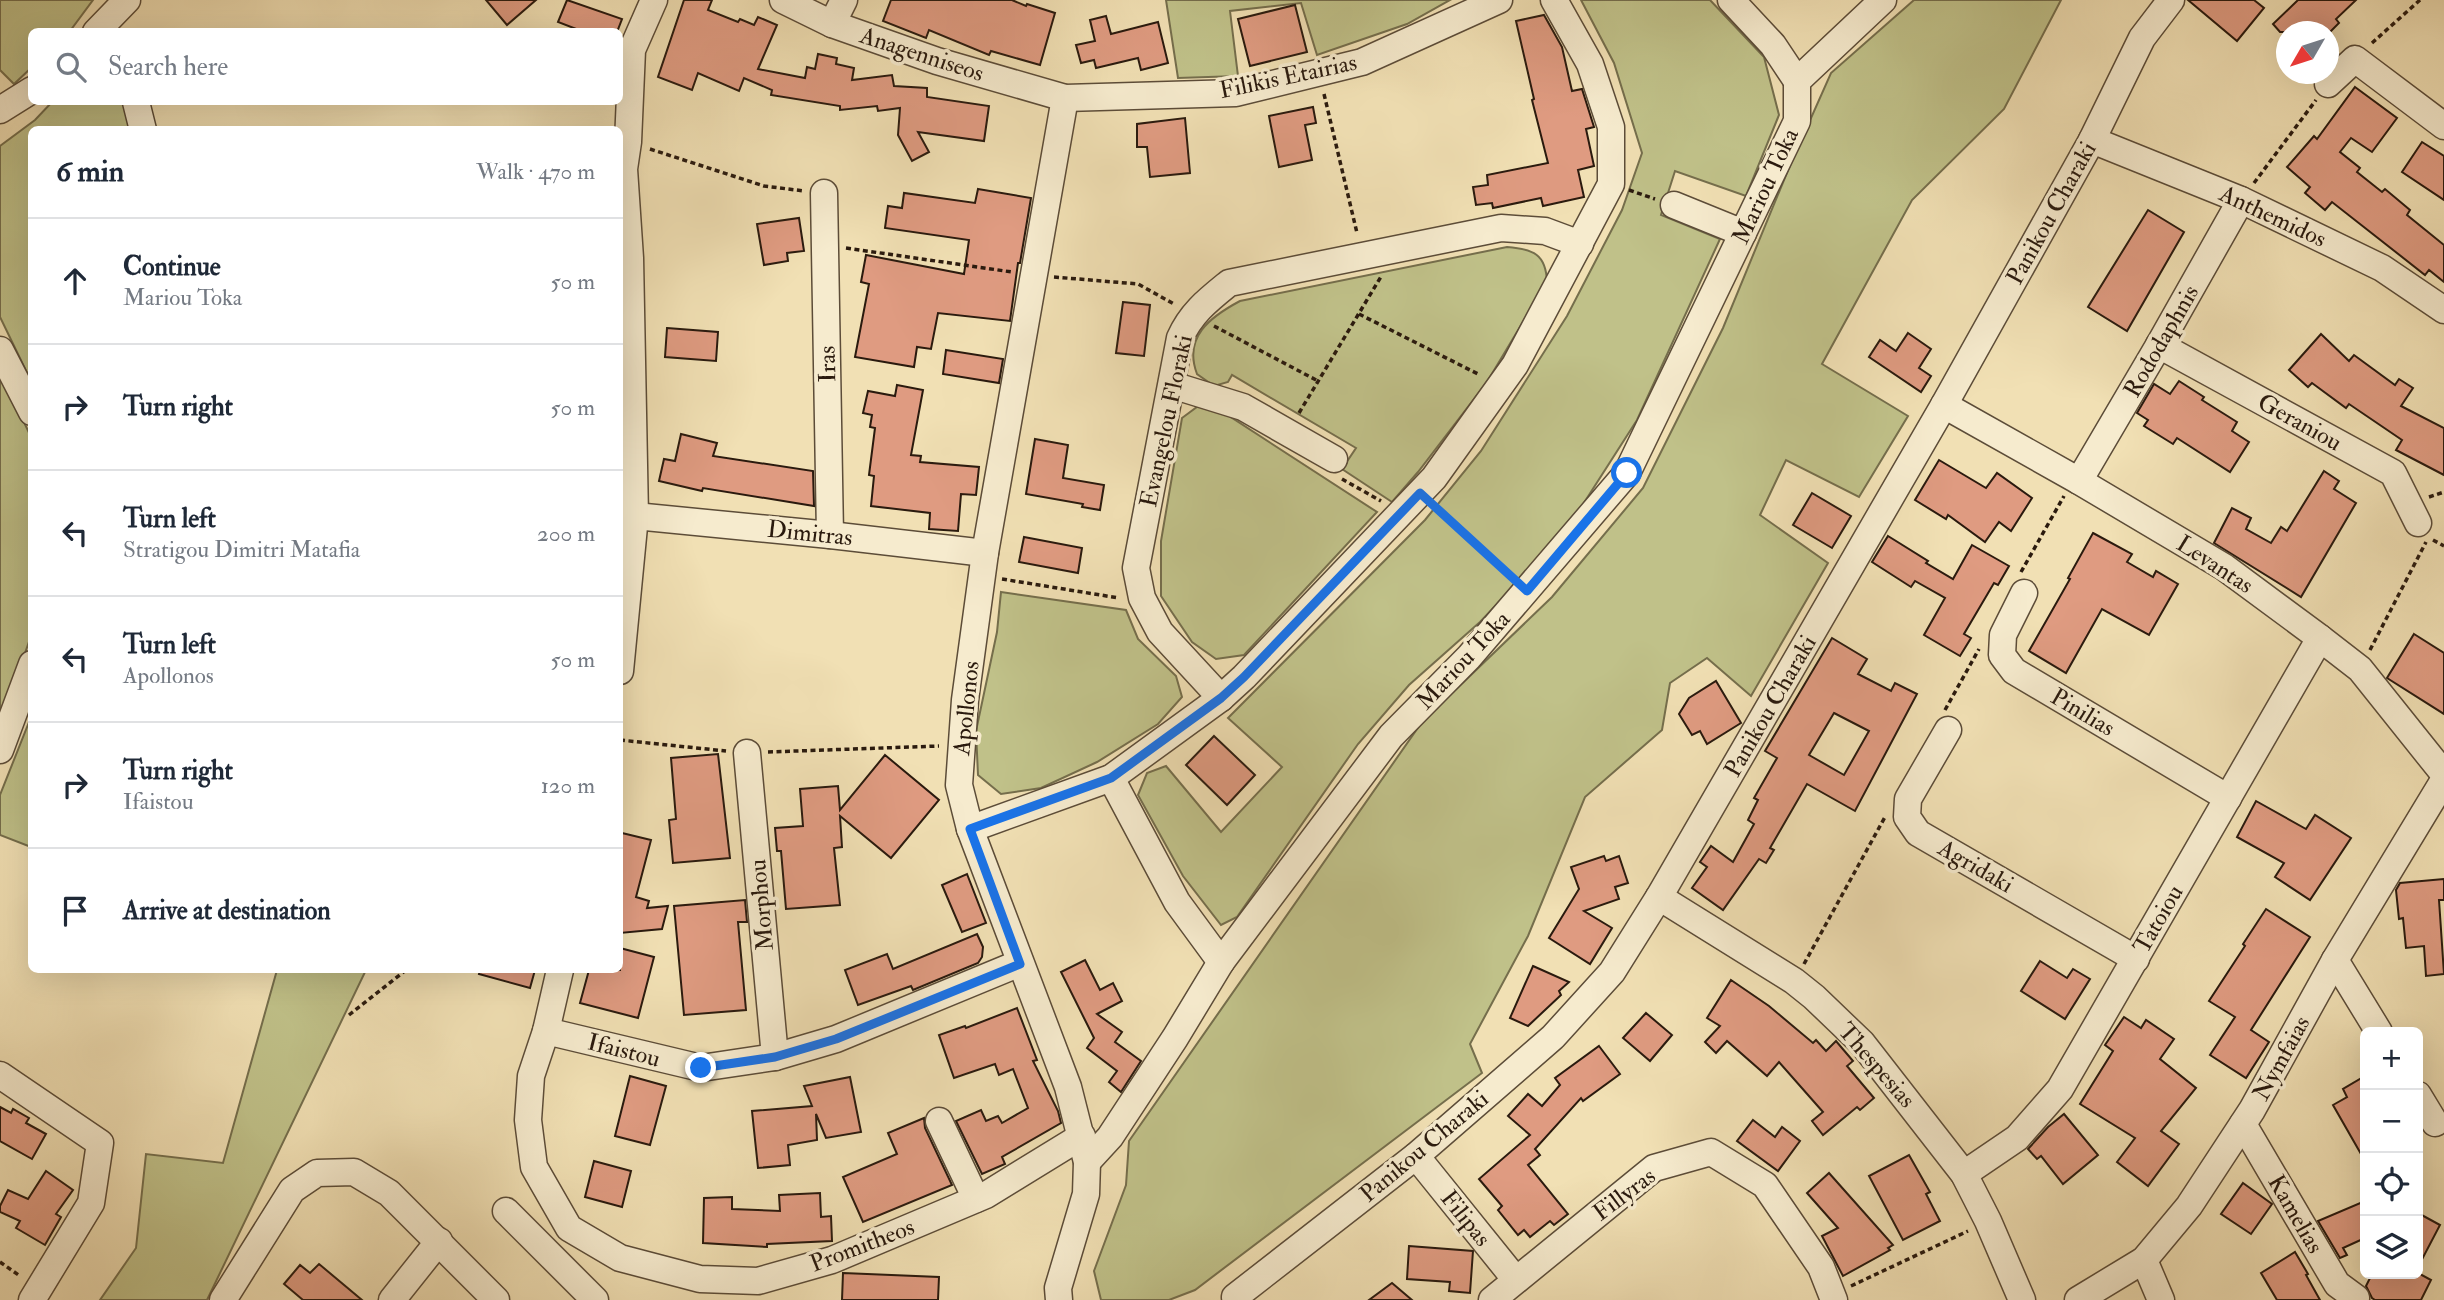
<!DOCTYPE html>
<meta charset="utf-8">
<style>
:root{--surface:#fff;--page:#f2f2f3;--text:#1f2937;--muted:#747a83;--line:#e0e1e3}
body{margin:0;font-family:"IM FELL Double Pica",serif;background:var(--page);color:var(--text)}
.controls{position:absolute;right:21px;bottom:21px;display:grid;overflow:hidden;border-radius:10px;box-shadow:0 7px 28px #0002}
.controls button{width:63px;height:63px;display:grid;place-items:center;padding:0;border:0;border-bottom:2px solid var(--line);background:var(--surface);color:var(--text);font:35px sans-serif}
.compass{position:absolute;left:2276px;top:21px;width:63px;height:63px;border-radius:50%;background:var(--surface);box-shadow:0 7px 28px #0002;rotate:231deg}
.stop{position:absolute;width:21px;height:21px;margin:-16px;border:5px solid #1a73e8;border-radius:50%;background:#fff}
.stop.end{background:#1a73e8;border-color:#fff;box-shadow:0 2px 7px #0008}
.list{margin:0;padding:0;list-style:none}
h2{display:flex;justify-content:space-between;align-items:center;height:91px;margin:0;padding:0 28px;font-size:30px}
h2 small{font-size:23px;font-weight:400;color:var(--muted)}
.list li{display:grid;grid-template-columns:46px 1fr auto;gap:21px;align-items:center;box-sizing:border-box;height:126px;padding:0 28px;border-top:2px solid var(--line)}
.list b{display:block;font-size:26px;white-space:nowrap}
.list p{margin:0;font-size:23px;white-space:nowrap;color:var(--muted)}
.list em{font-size:23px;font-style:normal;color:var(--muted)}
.icon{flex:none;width:38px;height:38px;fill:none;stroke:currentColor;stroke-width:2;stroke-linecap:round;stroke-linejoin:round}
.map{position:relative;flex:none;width:2444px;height:1300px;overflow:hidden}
.search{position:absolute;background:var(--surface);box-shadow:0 7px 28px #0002;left:28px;top:28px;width:595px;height:77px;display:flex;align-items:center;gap:18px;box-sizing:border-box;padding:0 24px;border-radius:10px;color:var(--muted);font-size:26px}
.panel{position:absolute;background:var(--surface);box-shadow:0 7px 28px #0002;left:28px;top:126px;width:595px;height:847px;border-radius:10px}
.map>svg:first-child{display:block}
.green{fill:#c0c189;stroke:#756e4c;stroke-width:2}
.building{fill:#df9b81;stroke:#2a1a0e;stroke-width:2;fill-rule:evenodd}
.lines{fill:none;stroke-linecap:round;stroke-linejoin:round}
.minor-casing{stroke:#5c4c38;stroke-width:29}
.path{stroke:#2a1a0e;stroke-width:3.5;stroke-dasharray:5 3.5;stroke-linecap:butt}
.minor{stroke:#f6ebce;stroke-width:26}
.route{stroke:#1a73e8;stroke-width:9}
.labels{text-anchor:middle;stroke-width:7;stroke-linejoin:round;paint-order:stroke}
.street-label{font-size:24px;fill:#2a1a0e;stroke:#f6ebce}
</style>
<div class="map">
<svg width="2444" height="1300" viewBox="0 0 2444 1300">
<rect width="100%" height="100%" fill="#f1e0b4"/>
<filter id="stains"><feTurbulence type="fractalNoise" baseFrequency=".00286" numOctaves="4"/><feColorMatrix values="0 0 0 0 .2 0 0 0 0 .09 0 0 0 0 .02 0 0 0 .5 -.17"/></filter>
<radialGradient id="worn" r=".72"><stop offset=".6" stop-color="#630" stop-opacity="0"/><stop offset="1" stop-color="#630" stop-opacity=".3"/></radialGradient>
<g class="green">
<polygon points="0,0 93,0 70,31 32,32 31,68 14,84 0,70"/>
<polygon points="1166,0 1450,0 1407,24 1317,55 1301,3 1230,11 1238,76 1178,78"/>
<polygon points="1581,0 1710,0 1764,57 1779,115 1746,196 1675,171 1661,215 1720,239 1637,420 1564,534 1480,622 1409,685 1358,744 1237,917 1221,925 1183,876 1138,795 1147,773 1166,766 1221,832 1282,767 1228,718 1425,520 1481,451 1567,316 1622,210 1642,153 1614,63"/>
<polygon points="1914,0 2061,0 2004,109 1912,200 1822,364 1908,416 1859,497 1786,460 1760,515 1828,563 1751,696 1707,658 1670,683 1662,730 1585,797 1528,936 1470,1044 1482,1073 1195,1290 1169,1300 1101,1300 1094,1271 1126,1185 1129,1141 1422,722 1552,597 1643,488 1723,328 1791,163 1831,73"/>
<polygon points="52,102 125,102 128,107 128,129 32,130 31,381 0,317 0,146 35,120"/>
<path d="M1507,247C1533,249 1546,254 1547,282L1487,382L1418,472L1392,502L1342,469L1356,448L1232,375L1228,382L1214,386L1197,374C1183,337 1210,317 1240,301Z"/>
<polygon points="0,372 32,439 31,636 0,724"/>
<polygon points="1201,404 1229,416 1377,512 1244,655 1216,659 1192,642 1161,596 1161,541 1182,418"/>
<polygon points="1001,592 1126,610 1138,639 1176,676 1182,697 1158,724 1097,762 1041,788 1001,794 978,775 976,731 997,632"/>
<polygon points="31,717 31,847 0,835 0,795"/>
<polygon points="277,970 366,970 207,1300 100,1300 136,1248 146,1154 223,1163"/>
</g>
<g class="building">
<polygon points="486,0 536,0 507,25"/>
<polygon points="567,0 622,19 617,32 584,32 558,22"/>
<polygon points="684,0 712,0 708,10 738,22 740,19 754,25 758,17 777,25 758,69 805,78 807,67 815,69 818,54 837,58 836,64 854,68 852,80 892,75 894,86 927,88 927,97 989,106 984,141 918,132 929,152 912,161 898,135 900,108 878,111 877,106 840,110 840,106 771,95 772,90 744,78 739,91 698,73 692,90 658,77"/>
<polygon points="891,0 1012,0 1026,6 1027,4 1055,13 1040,65 991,51 989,55 929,30 926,38 883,21"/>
<polygon points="2188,0 2254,0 2264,8 2237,41"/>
<polygon points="2298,0 2356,0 2336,19 2339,23 2330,32 2280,32 2273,24"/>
<polygon points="1295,5 1307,52 1250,66 1238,19"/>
<polygon points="1544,15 1562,47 1572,91 1582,89 1594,127 1586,129 1594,166 1578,170 1584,197 1543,206 1541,198 1493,208 1492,203 1476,205 1473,187 1488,185 1487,175 1548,163 1532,100 1534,99 1516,21"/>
<polygon points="1106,16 1111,34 1158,22 1168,63 1141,70 1138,58 1096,68 1094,60 1081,63 1076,45 1095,41 1090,20"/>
<polygon points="2355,87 2397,118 2372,152 2351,138 2340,152 2360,168 2357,172 2382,192 2385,189 2410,210 2407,215 2444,245 2444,282 2429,270 2425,275 2332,202 2325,210 2305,193 2310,187 2287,167 2314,136 2317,139"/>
<polygon points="1313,107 1316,123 1305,125 1312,160 1279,167 1269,116"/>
<polygon points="1185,118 1190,173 1150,177 1147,147 1137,147 1137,124"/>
<polygon points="2422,142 2444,156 2444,200 2402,172"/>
<polygon points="978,189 1031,198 1020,263 1018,263 1010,321 938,313 931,349 917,347 914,367 855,357 869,284 861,282 866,255 964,274 969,240 885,228 888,206 902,208 904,193 975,203"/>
<polygon points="2148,210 2184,232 2127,331 2088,307"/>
<polygon points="799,218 804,251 787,253 788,261 764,265 757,224"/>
<polygon points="1123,302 1150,305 1144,356 1116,353"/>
<polygon points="667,328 718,332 716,361 665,357"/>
<polygon points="1908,333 1931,349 1919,368 1931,376 1921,392 1869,357 1880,340 1896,351"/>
<polygon points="2321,334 2349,361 2354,355 2395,385 2399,379 2413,388 2401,406 2444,428 2444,475 2396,450 2402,440 2349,404 2346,408 2312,383 2308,387 2289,370"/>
<polygon points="946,350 1003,359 999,383 943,374"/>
<polygon points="2179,381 2204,397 2202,400 2237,422 2232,431 2249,442 2230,472 2177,438 2173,444 2144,426 2148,420 2137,413 2154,384 2170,394"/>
<polygon points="897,385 923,390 911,455 921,456 920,462 979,467 976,495 961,494 958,531 929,529 930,513 871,506 874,476 869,475 875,428 870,427 872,415 863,413 868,391 895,396"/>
<polygon points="681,434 717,443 713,456 813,471 814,506 703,488 702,491 659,481 664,459 675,461"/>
<polygon points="1035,439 1068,445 1063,478 1104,485 1100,510 1082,507 1083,504 1026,494"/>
<polygon points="1939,460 1986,488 1997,473 2032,498 2011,531 1999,522 1985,542 1948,515 1946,519 1915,500"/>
<polygon points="2324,471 2339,481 2334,489 2356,503 2301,597 2214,543 2232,508 2251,518 2246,529 2271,543 2281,527 2287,531"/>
<polygon points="1812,493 1851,516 1832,548 1793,525"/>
<polygon points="2093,533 2132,554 2127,562 2153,577 2156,571 2178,584 2149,635 2102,609 2066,673 2029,651 2070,579 2068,578"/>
<polygon points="1888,536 1928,561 1926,563 1953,579 1972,545 2009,566 1998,585 1994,583 1964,634 1971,638 1960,656 1924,635 1945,598 1915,581 1911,587 1872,562"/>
<polygon points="1024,537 1082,548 1078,573 1019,562"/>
<polygon points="2414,634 2444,653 2444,714 2387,678"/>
<path d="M1832,638L1867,659L1858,674L1891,691L1895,683L1917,694L1855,811L1807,784L1770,848L1774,850L1766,863L1759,859L1723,910L1692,888L1707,867L1700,862L1711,846L1733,862L1754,824L1748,820L1758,800L1754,798L1777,758L1765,751ZM1834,713L1869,731L1844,775L1809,755Z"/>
<polygon points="1716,681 1741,723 1707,744 1700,731 1692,735 1679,714 1689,698"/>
<polygon points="1214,736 1255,775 1227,805 1186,765"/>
<polygon points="718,754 730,858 673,863 669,820 676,819 671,758"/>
<polygon points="885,755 939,800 891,858 840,816 842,847 834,848 840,905 786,909 781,851 777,851 775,828 803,826 800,789 838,786 840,810"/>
<polygon points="2256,801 2306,829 2315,815 2351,838 2310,900 2275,877 2284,863 2237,837"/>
<polygon points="622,833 651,840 636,897 649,901 647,908 668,906 662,929 620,933 620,842"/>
<polygon points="1604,856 1606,861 1619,856 1628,883 1615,887 1619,899 1584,911 1612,928 1590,964 1549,938 1579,889 1571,867"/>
<polygon points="967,874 986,923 962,932 942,885"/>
<polygon points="2444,879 2444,900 2439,900 2444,974 2426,976 2424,946 2406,948 2403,918 2399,919 2396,890 2400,883"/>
<polygon points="745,900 747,922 738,922 746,1010 684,1015 674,906"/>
<polygon points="2266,909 2310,937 2251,1030 2269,1042 2246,1078 2210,1055 2235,1017 2209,1001 2245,946 2243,944"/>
<polygon points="977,934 983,947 982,957 978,963 913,990 911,986 858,1005 845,970 887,954 893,969"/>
<polygon points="620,948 654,957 638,1018 580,1003 589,970 620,970"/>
<polygon points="1085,960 1100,990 1113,983 1122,1001 1097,1014 1122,1032 1115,1042 1141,1061 1121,1092 1109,1082 1117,1071 1087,1048 1094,1038 1061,972"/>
<polygon points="2040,961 2067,978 2073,969 2090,979 2065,1019 2021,991"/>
<polygon points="1533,966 1569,982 1559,991 1561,995 1528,1026 1510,1018"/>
<polygon points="480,970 535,970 530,988 479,974"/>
<polygon points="1731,980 1769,1006 1813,1043 1816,1040 1826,1051 1836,1041 1853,1061 1847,1066 1874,1098 1860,1110 1857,1107 1823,1135 1812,1121 1823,1112 1779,1062 1767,1076 1727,1041 1716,1053 1705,1042 1720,1026 1707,1018"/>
<polygon points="1017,1008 1037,1060 1033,1061 1058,1111 1061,1123 1002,1157 1005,1164 982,1174 956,1121 981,1110 986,1121 998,1116 1002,1123 1028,1108 1013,1069 999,1075 995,1064 954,1078 939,1035 965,1026 966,1028"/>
<polygon points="1646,1013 1672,1035 1650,1061 1623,1038"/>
<polygon points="2124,1017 2141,1028 2146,1020 2174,1039 2160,1059 2196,1088 2161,1131 2179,1144 2148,1186 2117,1162 2135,1138 2080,1104 2113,1051 2105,1045"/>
<polygon points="1599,1046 1620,1074 1583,1101 1581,1098 1535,1149 1540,1155 1528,1165 1568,1214 1554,1225 1550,1221 1530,1237 1524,1230 1518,1235 1498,1210 1502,1206 1479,1179 1530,1135 1508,1116 1528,1094 1542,1106 1560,1085 1555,1078"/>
<polygon points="630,1076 666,1086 650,1145 615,1136"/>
<polygon points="2365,1076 2365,1161 2333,1105 2347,1097 2343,1089"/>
<polygon points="850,1077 861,1132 826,1138 816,1114 817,1140 788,1145 790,1165 758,1168 752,1111 812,1106 804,1086"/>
<polygon points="0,1107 11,1113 13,1109 29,1118 26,1123 46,1134 32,1159 0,1141"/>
<polygon points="2064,1114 2098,1155 2063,1184 2041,1156 2037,1159 2028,1149 2048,1127"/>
<polygon points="924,1118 925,1128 952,1185 863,1222 843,1177 897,1154 888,1133"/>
<polygon points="1753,1120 1775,1137 1782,1127 1800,1141 1778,1171 1737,1141"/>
<polygon points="1909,1155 1930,1192 1926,1194 1940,1221 1903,1240 1869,1176"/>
<polygon points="594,1161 631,1171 622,1207 585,1197"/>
<polygon points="46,1171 73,1190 56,1214 61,1217 45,1245 16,1228 20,1221 0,1212 0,1206 8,1190 28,1199"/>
<polygon points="1829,1173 1893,1245 1888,1248 1890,1250 1843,1276 1822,1236 1838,1228 1807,1193"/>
<polygon points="2243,1183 2272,1204 2251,1234 2221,1214"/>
<polygon points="820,1193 821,1217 831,1216 832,1241 767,1244 767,1247 703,1243 704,1198 732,1197 732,1209 780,1211 779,1195"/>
<polygon points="2365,1201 2365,1238 2343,1248 2347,1255 2340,1258 2318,1221"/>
<polygon points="2418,1213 2440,1225 2418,1267"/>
<polygon points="1409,1246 1473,1251 1470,1293 1449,1291 1450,1282 1407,1279"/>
<polygon points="2295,1252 2308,1274 2306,1275 2320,1300 2277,1300 2261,1273"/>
<polygon points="319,1264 362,1300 303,1300 284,1284 300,1265 310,1273"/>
<polygon points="843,1273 939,1277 938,1300 842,1300"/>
<polygon points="2372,1274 2420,1274 2431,1280 2421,1300 2375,1300 2372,1298 2366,1286"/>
<polygon points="1392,1283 1412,1300 1369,1300"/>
</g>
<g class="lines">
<defs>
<g id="minor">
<polyline points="783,0 832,24 937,61 1065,98 1236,93 1362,62 1499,0"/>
<polyline points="1731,0 1773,45 1797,81"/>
<polyline points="832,24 844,0"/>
<polyline points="96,32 127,0"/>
<polyline points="2328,84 2355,59 2444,126"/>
<polyline points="136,102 143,130"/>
<polyline points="0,110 32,90"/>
<polyline points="2092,140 2241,200 2382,268 2444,310"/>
<polyline points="824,193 830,535"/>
<polyline points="1674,205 1743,233"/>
<polyline points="2159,345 2393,473 2418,523"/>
<polyline points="0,350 32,412"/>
<polyline points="1172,385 1243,407 1334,459"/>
<polyline points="1944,405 2079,481 2224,567 2320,638 2360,669 2444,774"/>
<polyline points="2079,481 2159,345 2241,200"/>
<polyline points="635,516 830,535 985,553"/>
<polyline points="2024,593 2003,635 2002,655 2014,671 2228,798"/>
<polyline points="620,671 635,516 630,258 624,169 628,142 632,50 654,0"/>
<path d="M1221,698L1160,632L1142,598L1136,568L1180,338C1191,313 1208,300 1229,283L1501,228L1545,231L1580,244"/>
<polyline points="1948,730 1908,799 1907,817 1918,833 2136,959"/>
<polyline points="0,750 32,664"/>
<polyline points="747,753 775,1057"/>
<polyline points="1111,778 1177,902 1221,962"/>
<polyline points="970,829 1111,778 1221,698 1244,677 1434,478 1515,365 1611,184 1611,127 1590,64 1554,0"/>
<polyline points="1659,897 1794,981 1814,997 1862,1043 1964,1174 1988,1221 2022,1300"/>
<polyline points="2335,960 2379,1032"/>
<polyline points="560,970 546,1031 531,1076 528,1120 534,1167 569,1228 620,1258 700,1279 758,1281 832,1260 986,1195 1082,1136"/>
<polyline points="546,1031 701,1068 775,1057 836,1039 1020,963"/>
<polyline points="0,1075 100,1143 91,1203 32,1300"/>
<polyline points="2418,1095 2435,1123"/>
<polyline points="939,1121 976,1199"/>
<polyline points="2243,1124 2337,1284 2356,1298"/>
<polyline points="1416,1156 1516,1280"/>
<polyline points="1087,1162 1110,1137 1175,1038 1221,962 1391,736 1469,657 1627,473 1797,121 1797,81 1883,0"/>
<polyline points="1964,1174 2017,1138 2060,1089 2320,638"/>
<polyline points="506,1211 595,1300"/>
<polyline points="2144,1260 2161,1300"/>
<polyline points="223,1300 292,1190 317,1173 354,1172 389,1193 496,1300"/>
<polyline points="392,1300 439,1241"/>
<polyline points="1059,1300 1058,1288 1086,1194 1087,1162 1068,1087 970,829 959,785 965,700 985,553 1065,98"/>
<polyline points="1237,1300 1235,1297 1416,1156 1553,1037 1612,972 1659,897 1944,405 2092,140 2142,38 2171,0"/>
<polyline points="1492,1300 1654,1168 1711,1152 1765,1185 1821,1267 1834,1300"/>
<polyline points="2078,1300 2144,1260 2189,1206 2252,1110 2335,960 2444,780"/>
</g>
</defs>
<use href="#minor" class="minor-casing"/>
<g class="path">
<polyline points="2372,43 2420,0"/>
<polyline points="1324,94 1357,233"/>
<polyline points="650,149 764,186 804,191"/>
<polyline points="2254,183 2316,100"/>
<polyline points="1629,190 1655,199"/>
<polyline points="846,248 1012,272"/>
<polyline points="1054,277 1138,284 1174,304"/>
<polyline points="1359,314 1480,375"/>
<polyline points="1214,326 1318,381"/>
<polyline points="1299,413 1382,275"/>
<polyline points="1342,479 1381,501"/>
<polyline points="2429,497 2444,492"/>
<polyline points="1435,507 1509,575"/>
<polyline points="2433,540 2444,546"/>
<polyline points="2021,572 2064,496"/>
<polyline points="1002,579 1119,598"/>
<polyline points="2370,650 2426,542"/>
<polyline points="1945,710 1979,649"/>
<polyline points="620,740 726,751"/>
<polyline points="768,752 939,746"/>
<polyline points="1804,964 1885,817"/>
<polyline points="349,1015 406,970"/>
<polyline points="0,1262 20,1276"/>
<polyline points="1851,1286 1968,1231"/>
</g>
<use href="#minor" class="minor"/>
</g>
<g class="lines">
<polyline class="route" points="701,1068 775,1057 836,1039 1020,964 970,829 1111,778 1221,698 1244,677 1420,493 1527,591 1627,473"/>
</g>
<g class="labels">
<g class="street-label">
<text transform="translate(922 54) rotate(18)" y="8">Anagenniseos</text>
<text transform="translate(1288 76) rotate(-12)" y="8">Filikis Etairias</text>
<text transform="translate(1765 186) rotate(-65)" y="8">Mariou Toka</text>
<text transform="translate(2051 213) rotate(-61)" y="8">Panikou Charaki</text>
<text transform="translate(2273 216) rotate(25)" y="8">Anthemidos</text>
<text transform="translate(2161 341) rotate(-60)" y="8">Rododaphnis</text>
<text transform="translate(827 364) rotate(-91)" y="8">Iras</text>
<text transform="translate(1166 421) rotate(-78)" y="8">Evangelou Floraki</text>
<text transform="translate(2300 422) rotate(29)" y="8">Geraniou</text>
<text transform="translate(810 533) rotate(6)" y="8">Dimitras</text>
<text transform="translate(2215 564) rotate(33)" y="8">Levantas</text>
<text transform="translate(1463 660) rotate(-47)" y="8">Mariou Toka</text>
<text transform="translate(1770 706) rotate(-60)" y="8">Panikou Charaki</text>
<text transform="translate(966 708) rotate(-84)" y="8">Apollonos</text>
<text transform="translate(2083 712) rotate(31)" y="8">Pinilias</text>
<text transform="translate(1976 866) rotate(30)" y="8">Agridaki</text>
<text transform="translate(761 905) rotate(-95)" y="8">Morphou</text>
<text transform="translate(2158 919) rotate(-60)" y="8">Tatoiou</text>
<text transform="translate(624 1050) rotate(14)" y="8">Ifaistou</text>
<text transform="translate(2281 1058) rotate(-61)" y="8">Nymfaias</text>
<text transform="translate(1877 1065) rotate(49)" y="8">Thespesias</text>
<text transform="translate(1424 1146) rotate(-40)" y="8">Panikou Charaki</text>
<text transform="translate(1624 1194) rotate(-37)" y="8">Fillyras</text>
<text transform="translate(2296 1214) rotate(60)" y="8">Kamelias</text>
<text transform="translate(1466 1218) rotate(51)" y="8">Filipas</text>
<text transform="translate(862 1245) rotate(-21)" y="8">Promitheos</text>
</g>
</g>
<rect width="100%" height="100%" filter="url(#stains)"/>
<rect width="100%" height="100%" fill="url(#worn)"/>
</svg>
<div class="controls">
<button>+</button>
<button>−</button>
<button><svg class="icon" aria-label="locate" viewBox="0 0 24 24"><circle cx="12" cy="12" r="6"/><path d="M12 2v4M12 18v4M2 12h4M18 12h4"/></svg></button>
<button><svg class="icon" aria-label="layers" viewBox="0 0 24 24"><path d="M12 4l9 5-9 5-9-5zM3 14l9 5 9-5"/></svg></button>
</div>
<svg class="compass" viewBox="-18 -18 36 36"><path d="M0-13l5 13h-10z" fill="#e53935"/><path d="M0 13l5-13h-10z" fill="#747a83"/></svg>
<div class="stop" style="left:1627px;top:473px"></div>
<div class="stop end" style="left:701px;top:1068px"></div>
<div class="search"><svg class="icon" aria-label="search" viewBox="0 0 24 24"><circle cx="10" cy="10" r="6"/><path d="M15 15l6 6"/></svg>Search here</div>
<section class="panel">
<h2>6 min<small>Walk · 470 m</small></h2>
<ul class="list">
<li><svg class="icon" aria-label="ahead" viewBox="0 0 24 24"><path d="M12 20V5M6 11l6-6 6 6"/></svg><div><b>Continue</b><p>Mariou Toka</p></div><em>50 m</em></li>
<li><svg class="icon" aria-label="right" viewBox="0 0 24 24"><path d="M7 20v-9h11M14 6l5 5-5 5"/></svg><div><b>Turn right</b></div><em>50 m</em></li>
<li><svg class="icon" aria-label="left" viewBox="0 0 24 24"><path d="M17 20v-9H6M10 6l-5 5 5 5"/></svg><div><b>Turn left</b><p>Stratigou Dimitri Matafia</p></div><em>200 m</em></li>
<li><svg class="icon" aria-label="left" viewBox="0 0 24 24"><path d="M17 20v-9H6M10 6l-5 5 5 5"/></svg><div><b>Turn left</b><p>Apollonos</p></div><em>50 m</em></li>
<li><svg class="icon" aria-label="right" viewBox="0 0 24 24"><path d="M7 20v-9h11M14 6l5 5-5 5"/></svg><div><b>Turn right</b><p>Ifaistou</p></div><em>120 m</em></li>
<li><svg class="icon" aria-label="arrive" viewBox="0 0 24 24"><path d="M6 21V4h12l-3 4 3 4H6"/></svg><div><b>Arrive at destination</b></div></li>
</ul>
</section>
</div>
